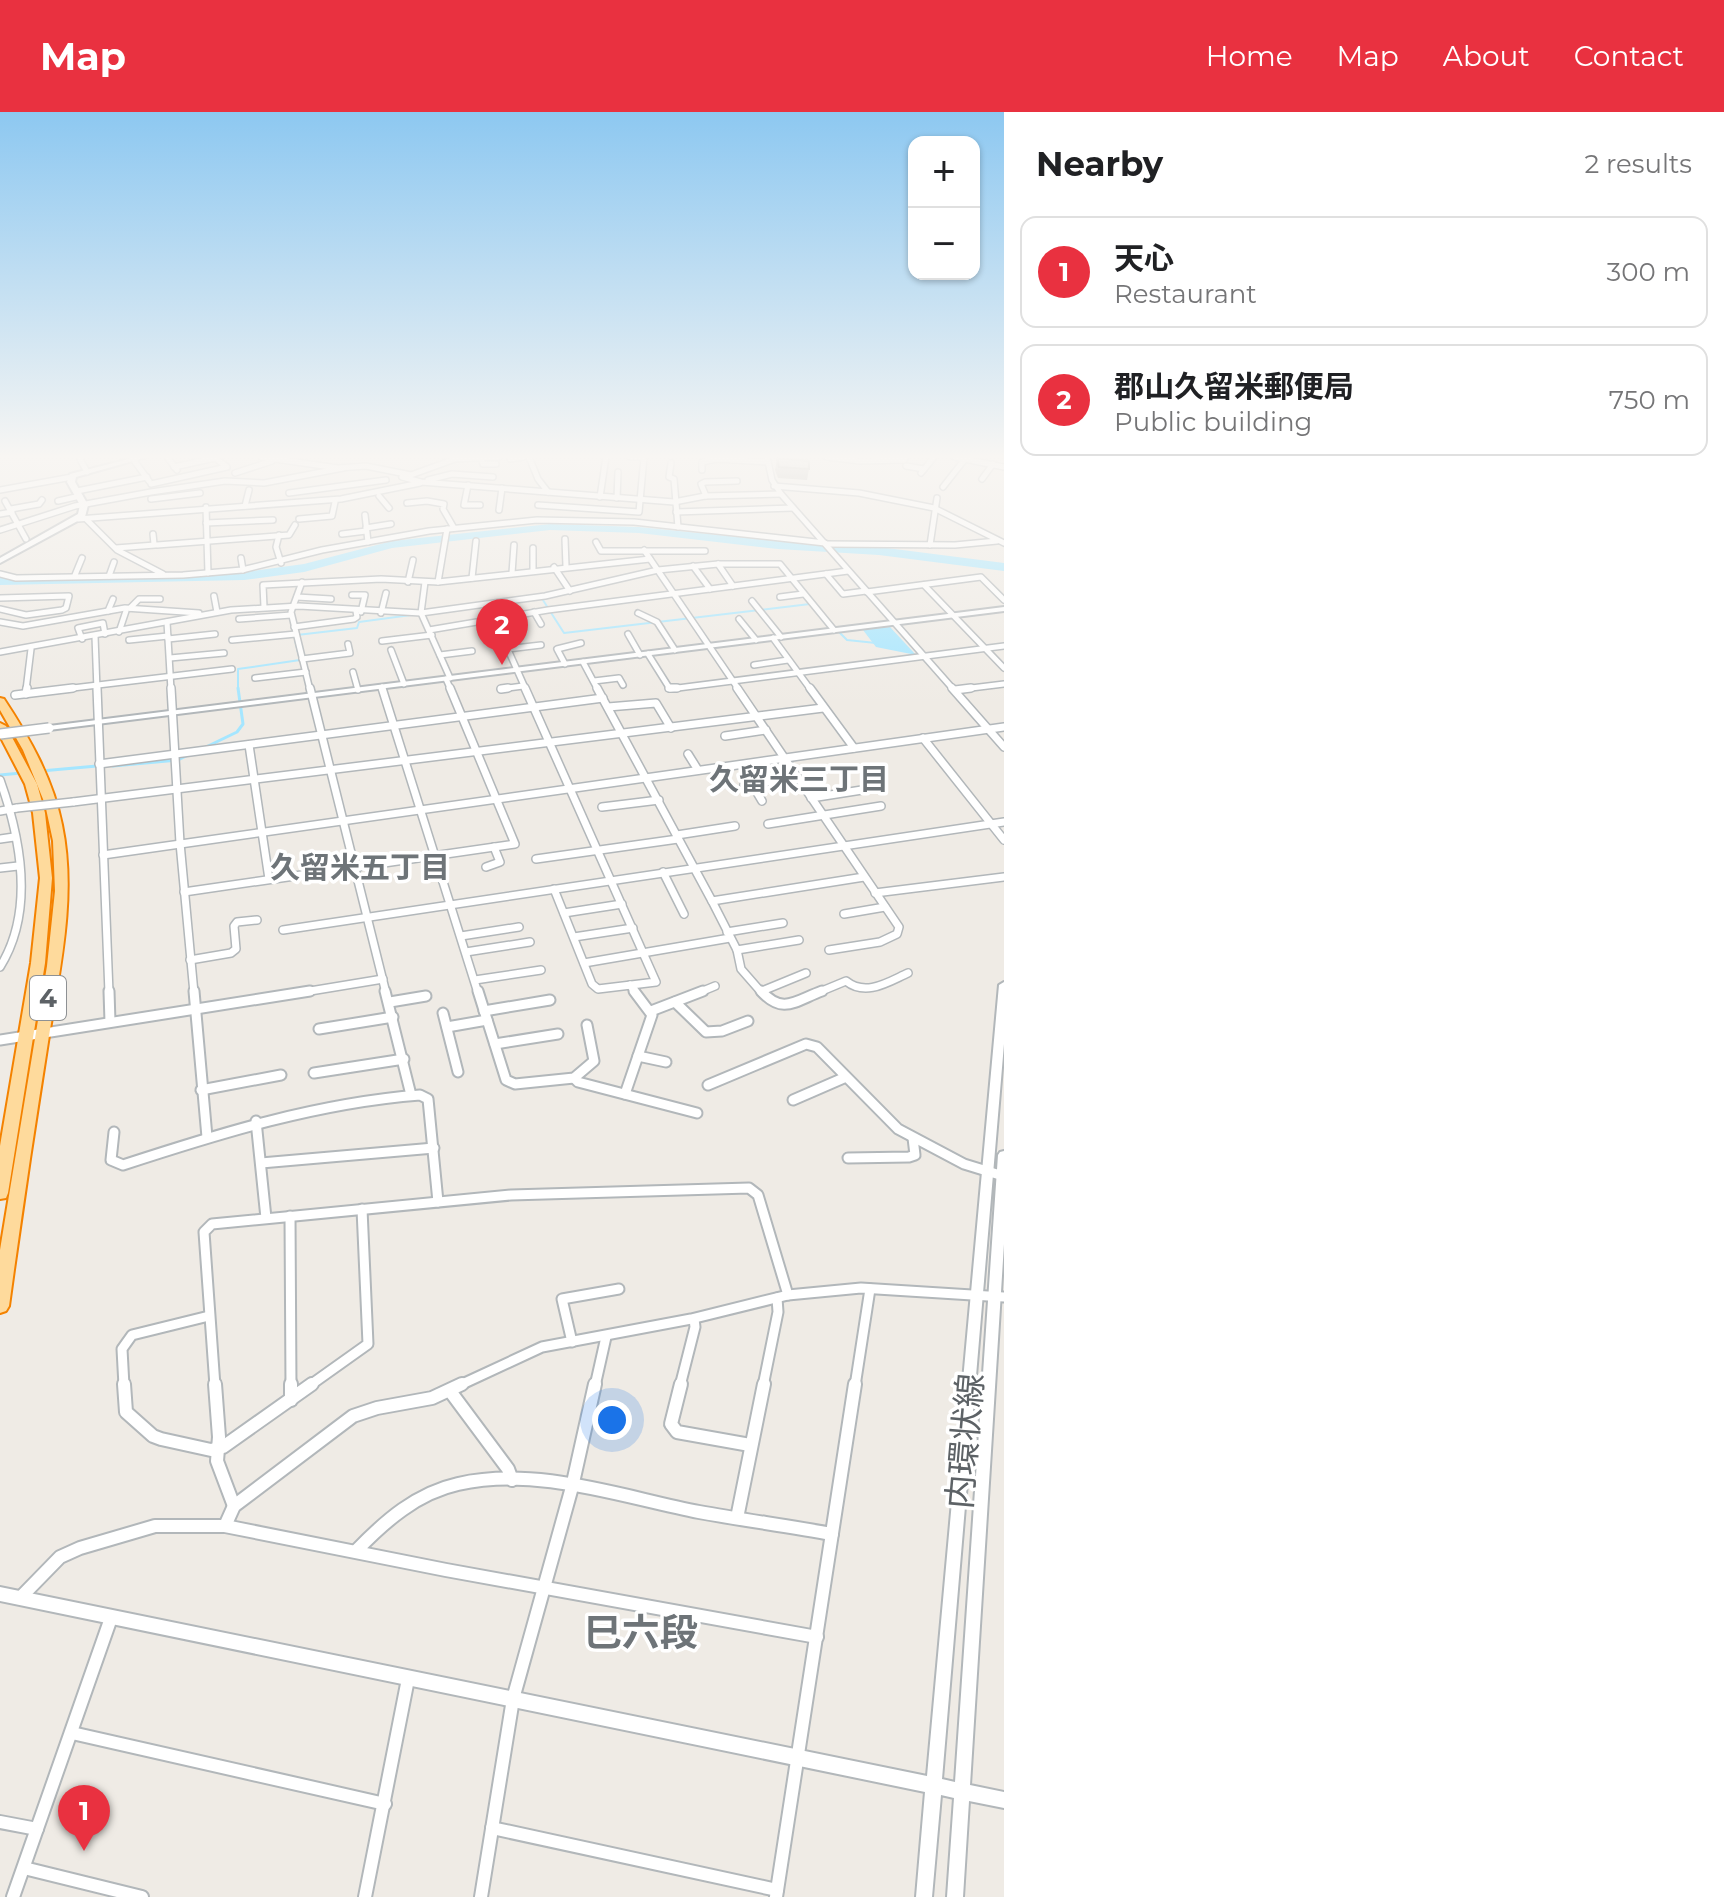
<!DOCTYPE html>
<meta charset="utf-8">
<style>
:root{--surface:#fff;--page:#f2f2f2;--text:#202124;--muted:#757577;--line:#e0e0e0;--accent:#e93140}
body{margin:0;font-family:Montserrat,"Noto Sans JP",sans-serif;background:var(--page);color:var(--text)}
.controls{position:absolute;right:24px;top:24px;display:grid;overflow:hidden;border-radius:16px;box-shadow:0 2px 6px #0004}
.controls button{width:72px;height:72px;display:grid;place-items:center;padding:0;border:0;border-bottom:2px solid var(--line);background:var(--surface);color:var(--text);font:40px sans-serif}
.you{position:absolute;left:612px;top:1308px;width:28px;height:28px;margin:-20px;border:6px solid #fff;border-radius:50%;background:#1a73e8;box-shadow:0 0 0 12px #1a73e833}
.badge{display:grid;place-items:center;width:52px;height:52px;border-radius:50%;background:var(--accent);color:#fff;font-size:26px;font-weight:700}
.pin{position:absolute;translate:-50% -66px;filter:drop-shadow(0 2px 4px #0008)}
.pin::after{content:'';position:absolute;top:42px;width:28px;height:24px;background:inherit;clip-path:polygon(0 0,100% 0,50% 100%)}
.list{margin:0;padding:0;list-style:none}
h2{display:flex;justify-content:space-between;align-items:center;height:104px;margin:0;padding:0 32px;font-size:34px}
h2 small{font-size:26px;font-weight:400;color:var(--muted)}
.list li{display:grid;grid-template-columns:52px 1fr auto;gap:24px;align-items:center;box-sizing:border-box;height:112px;margin:0 16px 16px;padding:0 16px;border:2px solid var(--line);border-radius:16px}
.list b{display:block;font-size:30px;white-space:nowrap}
.list p{margin:0;font-size:26px;white-space:nowrap;color:var(--muted)}
.list em{font-size:26px;font-style:normal;color:var(--muted)}
.map{position:relative;flex:none;width:1004px;height:1785px;overflow:hidden}
header{display:flex;align-items:center;gap:48px;box-sizing:border-box;height:112px;padding:0 40px;background:var(--accent);color:#fff}
header strong{font-size:38px}
nav{display:flex;gap:44px;margin-inline-start:auto;font-size:28px}
main{display:flex}
aside{flex:1;background:var(--surface)}
.map>svg:first-child{display:block}
.water{fill:#a5e6ff}
.lines{fill:none;stroke-linecap:round;stroke-linejoin:round}
.stream-far1{stroke:#a5e6ff;stroke-width:2}
.stream{stroke:#a5e6ff;stroke-width:3}
.river{fill:#a5e6ff;fill-rule:evenodd}
.minor-far3-casing{stroke:#b2b7ba;stroke-width:8}
.minor-far2-casing{stroke:#b2b7ba;stroke-width:10}
.minor-far1-casing{stroke:#b2b7ba;stroke-width:13}
.minor-casing{stroke:#b2b7ba;stroke-width:16}
.tertiary-casing{stroke:#b2b7ba;stroke-width:4}
.secondary-casing{stroke:#b1b6ba;stroke-width:4}
.trunk-casing{stroke:#f48200;stroke-width:4}
.minor-far3{stroke:#fff;stroke-width:5}
.minor-far2{stroke:#fff;stroke-width:7}
.minor-far1{stroke:#fff;stroke-width:9}
.minor{stroke:#fff;stroke-width:12}
.tertiary{fill:#fff;fill-rule:evenodd}
.secondary{fill:#fff;fill-rule:evenodd}
.trunk{fill:#feda9c;fill-rule:evenodd}
.minor-bridge-casing{stroke:#b2b7ba;stroke-width:10;stroke-linecap:butt}
.tertiary-bridge-casing{stroke:#b2b7ba;stroke-width:12;stroke-linecap:butt}
.minor-bridge{stroke:#fff;stroke-width:7}
.tertiary-bridge{stroke:#fff;stroke-width:9}
.wall{fill:#aeaaa6}
.building{fill:#cac6c1;stroke:#8d8b87;stroke-width:2}
.labels{text-anchor:middle;stroke-width:7;stroke-linejoin:round;paint-order:stroke}
.shield{fill:#fff;stroke:#8e9194;stroke-width:2}
.shield-label{font-size:26px;font-weight:bold;fill:#5d6266}
.neighbourhood-label{font-size:30px;font-weight:bold;fill:#6e7478;stroke:#fff}
.near-street-label{font-size:34px;fill:#5d6266;stroke:#fff}
.near-quarter-label{font-size:38px;font-weight:bold;fill:#6e7478;stroke:#fff}
</style>
<header>
<strong>Map</strong>
<nav><a>Home</a><a>Map</a><a>About</a><a>Contact</a></nav>
</header>
<main>
<div class="map">
<svg width="1004" height="1785" viewBox="0 0 1004 1785">
<rect width="100%" height="100%" fill="#efebe5"/>
<polygon class="water" points="890,515 916,543 876,535 863,518"/>
<g class="lines">
<g class="stream-far1">
<polyline points="541,485 564,521 810,492"/>
<polyline points="836,517 847,528 876,531"/>
<polyline points="297,523 357,516 359,510 411,503"/>
<polyline points="238,578 238,557 300,548 295,528"/>
</g>
<g class="stream">
<polyline points="206,635 237,620 243,612 238,576"/>
<polyline points="113,654 178,648 188,643"/>
<polyline points="41,659 97,654"/>
<polyline points="0,663 21,661"/>
</g>
<polygon class="river" points="550,412 639,415 778,429 879,435 1004,451 1004,459 879,443 778,437 639,421 550,418 392,436 304,460 244,468 0,473 0,465 244,460 304,452 392,429"/>
<defs>
<g id="minor-far3">
<polyline points="79,345 87,360"/>
<polyline points="167,345 177,358"/>
<polyline points="261,345 338,356 366,354 411,363 455,347 499,345"/>
<polyline points="529,345 538,367 548,380"/>
<polyline points="767,345 772,368 781,382 954,578"/>
<polyline points="827,345 860,349 904,348 906,345"/>
<polyline points="955,345 1004,355"/>
<polyline points="133,347 149,369"/>
<polyline points="510,347 523,345"/>
<polyline points="482,348 483,352 496,352"/>
<polyline points="671,351 669,365 674,367 678,415"/>
<polyline points="906,354 924,357"/>
<polyline points="702,358 702,350 716,347 768,350"/>
<polyline points="235,361 272,349"/>
<polyline points="921,361 934,345"/>
<polyline points="404,362 402,365 421,370 674,390 705,384 781,382"/>
<polyline points="982,367 993,352"/>
<polyline points="428,368 452,362 493,365"/>
<polyline points="151,372 227,355 215,346 174,355"/>
<polyline points="468,373 464,393 480,393"/>
<polyline points="774,374 859,381 934,396 1004,431"/>
<polyline points="943,375 965,347"/>
<polyline points="0,378 72,365"/>
<polyline points="77,379 147,365"/>
<polyline points="289,381 386,368"/>
<polyline points="379,384 389,396"/>
<polyline points="706,384 701,372 705,370 737,369"/>
<polyline points="600,385 606,345"/>
<polyline points="617,386 618,360"/>
<polyline points="151,387 200,381"/>
<polyline points="5,389 26,427"/>
<polyline points="58,389 80,384"/>
<polyline points="407,391 427,389 444,392 443,397 454,416"/>
<polyline points="538,393 639,400 644,345 630,345"/>
<polyline points="245,394 249,378"/>
<polyline points="206,395 208,461"/>
<polyline points="11,397 39,392 42,388"/>
<polyline points="499,398 502,376"/>
<polyline points="676,400 793,396"/>
<polyline points="0,402 12,400"/>
<polyline points="365,403 368,430"/>
<polyline points="78,407 341,387 420,371"/>
<polyline points="86,407 117,438 163,462"/>
<polyline points="299,407 332,404 335,390"/>
<polyline points="206,411 273,408"/>
<polyline points="366,416 391,412"/>
<polyline points="0,418 75,394 151,380 225,369 264,371 343,356"/>
<polyline points="153,422 154,432 157,433 289,423 295,413"/>
<polyline points="342,422 366,419"/>
<polyline points="279,423 276,435 281,451"/>
<polyline points="565,427 566,454"/>
<polyline points="596,430 601,439 705,439"/>
<polyline points="826,432 955,433 997,429"/>
<polyline points="930,433 937,386"/>
<polyline points="116,436 155,433"/>
<polyline points="533,436 533,458"/>
<polyline points="644,438 739,578"/>
<polyline points="241,446 243,458"/>
<polyline points="718,452 733,474"/>
<polyline points="693,454 710,477"/>
<polyline points="554,455 570,479"/>
<polyline points="512,461 514,433"/>
<polyline points="0,462 16,466 183,463 242,458 322,438 429,419 537,408 634,410 825,431"/>
<polyline points="826,462 843,482 866,479"/>
<polyline points="75,463 82,446"/>
<polyline points="109,464 114,450"/>
<polyline points="472,466 476,429"/>
<polyline points="302,470 291,500 310,578"/>
<polyline points="408,470 413,448"/>
<polyline points="425,470 421,501 450,566"/>
<polyline points="438,470 447,417"/>
<polyline points="924,473 1004,556"/>
<polyline points="867,480 981,465 1004,488"/>
<polyline points="352,483 365,483 361,500"/>
<polyline points="214,484 217,500"/>
<polyline points="297,485 331,487"/>
<polyline points="780,485 803,482"/>
<polyline points="0,486 69,484 66,496 62,498 26,503 0,497"/>
<polyline points="752,489 781,525"/>
<polyline points="488,493 526,578"/>
<polyline points="264,495 263,473 381,467 438,470 650,447"/>
<polyline points="130,496 139,487 160,487"/>
<polyline points="108,499 113,487"/>
<polyline points="534,500 541,512"/>
<polyline points="381,501 386,481"/>
<polyline points="638,501 657,510 675,538"/>
<polyline points="239,507 291,503"/>
<polyline points="739,507 756,528"/>
<polyline points="0,510 23,514 125,496 199,501"/>
<polyline points="167,510 171,578"/>
<polyline points="294,515 354,507 357,505 356,499"/>
<polyline points="429,518 548,498 848,459"/>
<polyline points="119,520 126,499"/>
<polyline points="628,522 640,543"/>
<polyline points="95,524 97,578"/>
<polyline points="773,526 811,578"/>
<polyline points="82,527 78,516 103,511 105,522"/>
<polyline points="168,527 215,522"/>
<polyline points="129,528 168,524"/>
<polyline points="232,528 296,522"/>
<polyline points="382,529 432,523"/>
<polyline points="507,537 541,533"/>
<polyline points="391,538 404,572"/>
<polyline points="0,540 231,498 299,494 421,501 545,484 658,458 718,452 780,452 834,518"/>
<polyline points="648,542 670,577 1004,534"/>
<polyline points="440,543 472,539"/>
<polyline points="170,546 224,541"/>
<polyline points="302,547 350,541 348,532"/>
<polyline points="583,550 598,578"/>
<polyline points="565,552 557,537 581,531"/>
<polyline points="754,553 788,548"/>
<polyline points="353,560 358,578"/>
<polyline points="255,566 306,560"/>
<polyline points="446,567 451,578"/>
<polyline points="594,569 619,566 623,573"/>
<polyline points="382,575 383,578"/>
<polyline points="501,577 523,574"/>
<polyline points="26,578 31,537"/>
<polyline points="56,578 232,557"/>
<polyline points="955,578 1004,572"/>
</g>
<g id="minor-far2">
<polyline points="97,576 109,881"/>
<polyline points="171,576 180,731 194,881"/>
<polyline points="310,576 386,881"/>
<polyline points="382,576 478,881"/>
<polyline points="525,576 656,870 598,877 592,872 554,777"/>
<polyline points="597,576 712,789 737,838 741,857 762,881"/>
<polyline points="669,576 677,576"/>
<polyline points="737,576 899,815 897,822 880,830 829,838"/>
<polyline points="810,576 854,636"/>
<polyline points="952,576 1004,635"/>
<polyline points="501,577 508,576"/>
<polyline points="955,578 971,576"/>
<polyline points="26,582 27,576"/>
<polyline points="15,583 73,576"/>
<polyline points="608,595 656,591 671,616"/>
<polyline points="725,624 766,618"/>
<polyline points="923,626 1004,728"/>
<polyline points="249,633 269,767"/>
<polyline points="688,642 698,658"/>
<polyline points="99,652 603,586"/>
<path d="M0,668C21,727 35,799 0,855"/>
<polyline points="752,672 762,689"/>
<polyline points="744,673 798,666"/>
<polyline points="811,686 881,675"/>
<polyline points="73,690 823,596"/>
<polyline points="602,695 659,688"/>
<polyline points="0,699 17,696"/>
<polyline points="768,712 881,694"/>
<polyline points="677,723 735,714"/>
<polyline points="0,727 14,725"/>
<polyline points="103,743 1004,615"/>
<polyline points="536,747 678,727"/>
<polyline points="486,755 500,750 494,735"/>
<polyline points="0,756 18,754"/>
<polyline points="663,760 684,802"/>
<polyline points="184,780 515,732 450,576"/>
<polyline points="875,781 1004,765"/>
<polyline points="712,789 864,765"/>
<polyline points="564,801 622,792"/>
<polyline points="844,802 885,795"/>
<polyline points="283,818 1004,710"/>
<polyline points="727,820 783,811"/>
<polyline points="461,824 519,815"/>
<polyline points="574,825 633,816"/>
<polyline points="737,838 799,828"/>
<polyline points="466,840 530,830"/>
<polyline points="190,848 231,841 236,837 234,814 237,810 257,808"/>
<polyline points="584,851 730,826"/>
<polyline points="475,868 541,858"/>
<polyline points="630,873 636,881"/>
<polyline points="762,879 806,861"/>
<polyline points="298,881 383,867"/>
<polyline points="698,881 715,874"/>
<path d="M817,881L846,869C866,885 888,870 908,861"/>
</g>
<g id="minor-far1">
<polyline points="109,879 110,910"/>
<polyline points="194,879 207,1025"/>
<polyline points="385,879 411,983"/>
<polyline points="478,879 506,968 515,972 574,966 594,949 587,913"/>
<path d="M761,879C783,903 795,889 822,879"/>
<polyline points="390,890 426,884"/>
<polyline points="675,890 706,920 722,919 748,909"/>
<polyline points="484,899 550,888"/>
<polyline points="651,899 703,879"/>
<polyline points="443,901 458,960"/>
<polyline points="447,915 487,908"/>
<polyline points="319,917 393,905"/>
<polyline points="0,928 310,879"/>
<polyline points="495,932 558,922"/>
<polyline points="638,944 666,950"/>
<polyline points="314,961 404,947"/>
<polyline points="574,966 578,970 697,1001"/>
<polyline points="708,973 806,932 817,935 898,1017 964,1052 1003,1064"/>
<polyline points="201,978 281,963"/>
<polyline points="625,982 652,903 634,879"/>
<polyline points="793,988 846,965"/>
<polyline points="256,1009 266,1106"/>
<path d="M114,1020L111,1048L123,1053C221,1021 317,991 420,983L428,987L438,1090"/>
<polyline points="848,1046 909,1045 915,1043 913,1026"/>
<polyline points="261,1051 434,1036"/>
<polyline points="290,1104 291,1274"/>
<polyline points="572,1230 562,1187 619,1177"/>
<polyline points="124,1274 122,1237 132,1223 209,1204"/>
<polyline points="215,1274 204,1120 212,1112 511,1083 749,1076 758,1083 788,1183"/>
<polyline points="309,1274 368,1232 362,1097"/>
<polyline points="458,1274 542,1235 691,1207 788,1183 861,1176 1004,1185"/>
<polyline points="595,1274 606,1225"/>
<polyline points="680,1274 695,1215 694,1207"/>
<polyline points="763,1274 778,1200 777,1186"/>
<polyline points="855,1274 870,1177"/>
</g>
<g id="minor">
<polyline points="124,1272 126,1300 153,1324 161,1327 211,1338 223,1335 312,1272"/>
<polyline points="215,1272 219,1325 217,1349 234,1394"/>
<polyline points="291,1272 291,1288"/>
<polyline points="681,1272 671,1312 677,1320 750,1333"/>
<polyline points="450,1279 508,1357 512,1368"/>
<polyline points="737,1406 764,1272"/>
<polyline points="225,1414 234,1394 353,1304 377,1296 432,1286 462,1272"/>
<path d="M357,1438C385,1409 417,1381 458,1372C537,1354 622,1385 699,1400C743,1408 788,1414 832,1422"/>
<polyline points="20,1486 60,1445 80,1436 155,1414 225,1414 446,1458 817,1525"/>
<polyline points="72,1621 385,1692"/>
<polyline points="0,1710 37,1717"/>
<polyline points="492,1716 777,1778"/>
<polyline points="24,1756 142,1785"/>
<polyline points="13,1785 111,1506"/>
<polyline points="365,1785 408,1567"/>
<polyline points="481,1785 513,1587 572,1375 595,1272"/>
<polyline points="776,1785 855,1272"/>
</g>
<g id="tertiary">
<polygon points="1004,495 1004,499 49,618 45,616 49,614"/>
<polygon points="1004,870 1004,932 942,1667 955,1670 998,1043 1000,1040 1004,1039 1004,1132 970,1673 1004,1680 1004,1696 969,1689 963,1785 947,1785 954,1686 941,1683 932,1785 916,1785 925,1680 0,1489 0,1475 927,1664 999,873"/>
</g>
<polygon id="secondary" points="137,345 147,345 76,365 75,370 88,393 85,405 0,451 0,446 78,402 80,393 67,370 70,362"/>
<g id="trunk">
<path d="M0,586L4,587C29,625 53,667 62,713C77,785 59,859 48,930C34,1018 21,1106 9,1194L6,1199L0,1201V1138L47,854L55,779L53,729L45,692L23,638L0,598Z"/>
<polygon points="0,611 6,614 37,672 45,701 52,766 45,851 8,1081 6,1086 0,1087 0,1034 31,851 40,766 33,701 25,672 0,624"/>
</g>
</defs>
<use href="#minor-far3" class="minor-far3-casing"/>
<use href="#minor-far2" class="minor-far2-casing"/>
<use href="#minor-far1" class="minor-far1-casing"/>
<use href="#minor" class="minor-casing"/>
<use href="#tertiary" class="tertiary-casing"/>
<use href="#secondary" class="secondary-casing"/>
<use href="#trunk" class="trunk-casing"/>
<use href="#minor-far3" class="minor-far3"/>
<use href="#minor-far2" class="minor-far2"/>
<use href="#minor-far1" class="minor-far1"/>
<use href="#minor" class="minor"/>
<use href="#tertiary" class="tertiary"/>
<use href="#secondary" class="secondary"/>
<use href="#trunk" class="trunk"/>
<defs>
<polyline id="minor-bridge" points="17,696 73,690"/>
<polyline id="tertiary-bridge" points="0,622 49,616"/>
</defs>
<use href="#minor-bridge" class="minor-bridge-casing"/>
<use href="#tertiary-bridge" class="tertiary-bridge-casing"/>
<use href="#minor-bridge" class="minor-bridge"/>
<use href="#tertiary-bridge" class="tertiary-bridge"/>
</g>
<polygon class="wall" points="777,346 809,357 807,368 778,366 775,358"/>
<polygon class="building" points="777,346 809,349 809,357 779,355"/>
<linearGradient id="sky" x2="0" y2="1"><stop stop-color="#8dc8f1"/><stop offset="0.58" stop-color="#f8f6f3"/><stop offset="1" stop-color="#f8f6f3" stop-opacity="0"/></linearGradient>
<rect width="1004" height="594" fill="url(#sky)"/>
<g class="labels">
<rect class="shield" x="30" y="864" width="36" height="44" rx="6"/>
<g class="shield-label">
<text x="48" y="895">4</text>
</g>
<g class="neighbourhood-label">
<text x="799" y="678">久留米三丁目</text>
<text x="360" y="766">久留米五丁目</text>
</g>
<g class="near-street-label">
<text transform="translate(965 1329) rotate(-85)" y="12">内環状線</text>
</g>
<g class="near-quarter-label">
<text x="641" y="1534">巳六段</text>
</g>
</g>
</svg>
<div class="controls">
<button>+</button>
<button>−</button>
</div>
<div class="you"></div>
<div class="pin badge" style="left:84px;top:1739px">1</div>
<div class="pin badge" style="left:502px;top:553px">2</div>
</div>
<aside>
<h2>Nearby<small>2 results</small></h2>
<ul class="list">
<li><span class="badge">1</span><div><b>天心</b><p>Restaurant</p></div><em>300 m</em></li>
<li><span class="badge">2</span><div><b>郡山久留米郵便局</b><p>Public building</p></div><em>750 m</em></li>
</ul>
</aside>
</main>
